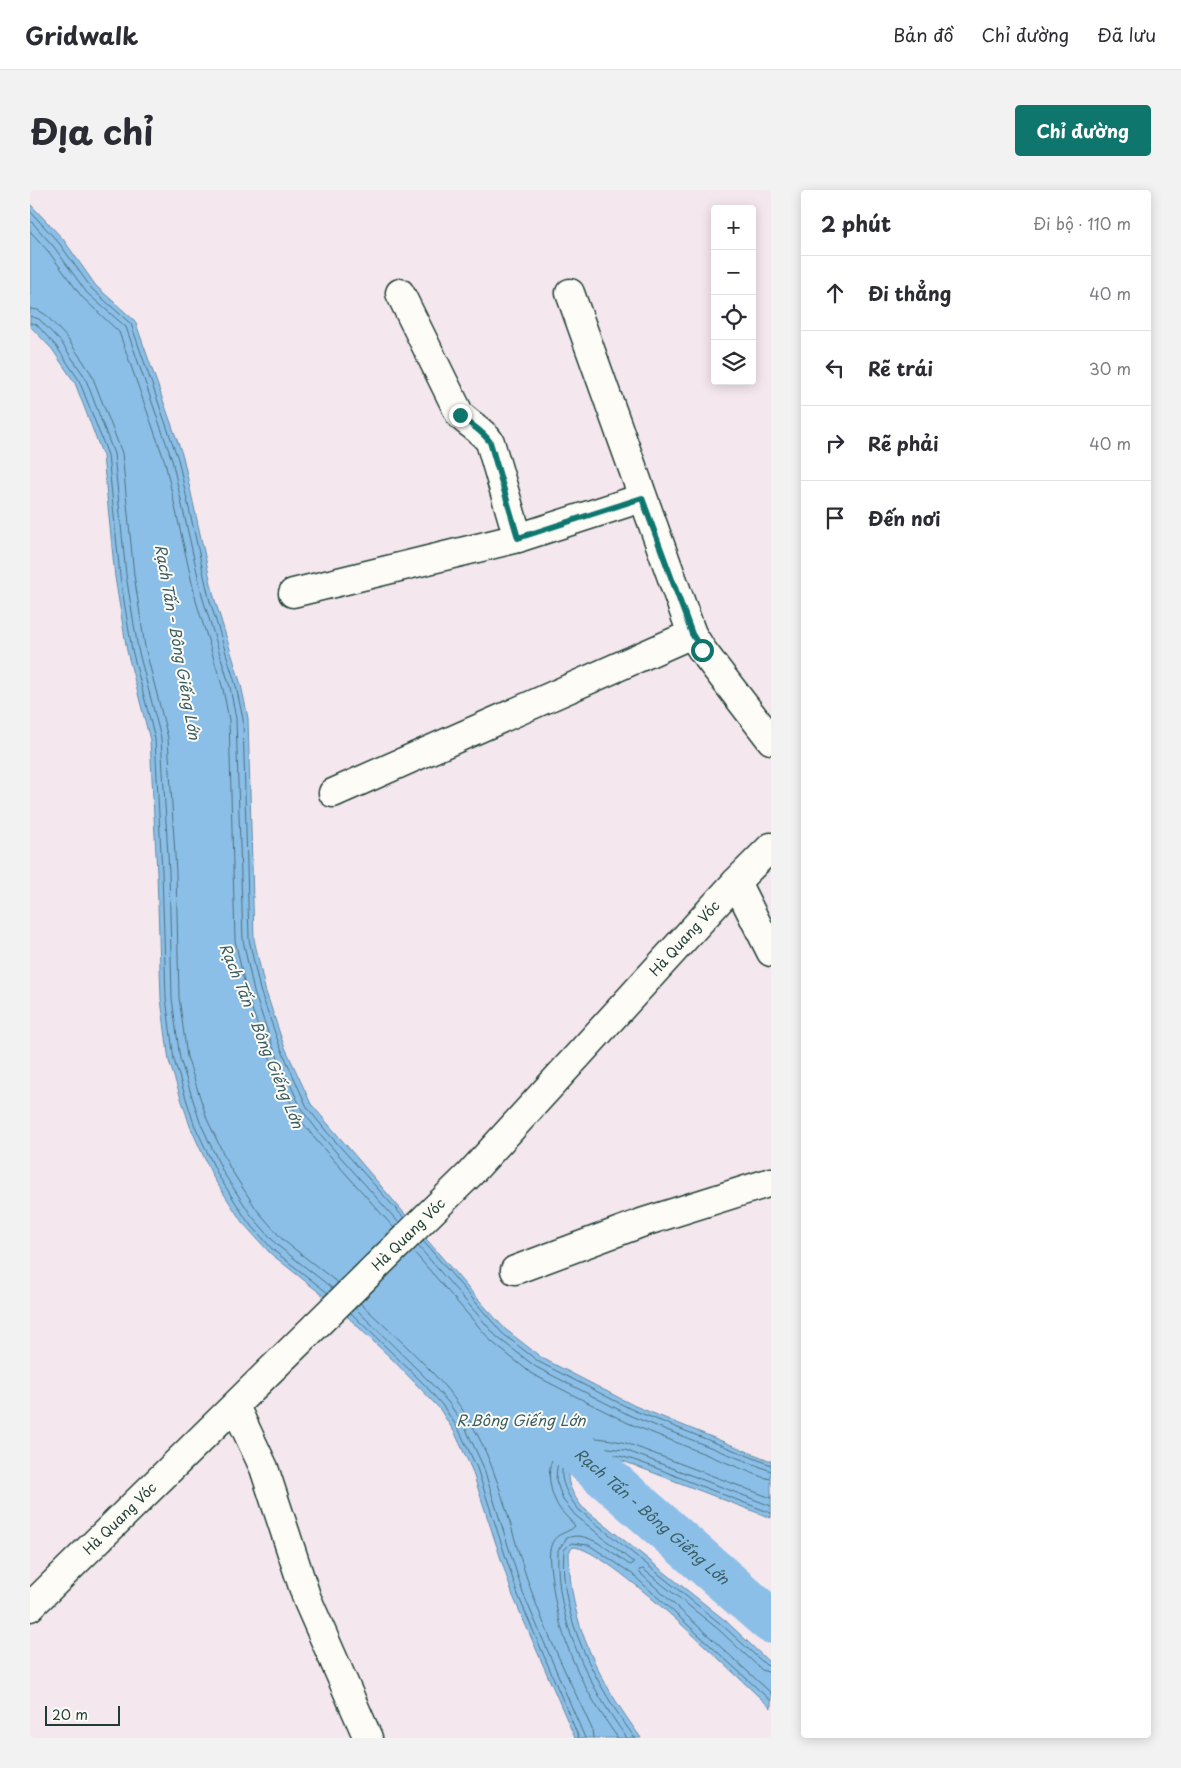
<!DOCTYPE html>
<html lang="vi">
<meta charset="utf-8">
<style>
:root{--surface:#fff;--page:#f2f2f3;--text:#2b2b33;--muted:#7c7c81;--line:#e1e1e2;--accent:#0f766e}
body{margin:0;font-family:"Playpen Sans",sans-serif;background:var(--page);color:var(--text)}
.controls{position:absolute;right:15px;top:15px;display:grid;overflow:hidden;border-radius:5px;box-shadow:0 2px 12px #0003}
.controls button{width:45px;height:45px;display:grid;place-items:center;padding:0;border:0;border-bottom:1px solid var(--line);background:var(--surface);color:var(--text);font:25px sans-serif}
.scale{position:absolute;left:15px;bottom:12px;width:75px;box-sizing:border-box;padding-left:5px;border:2px solid #1f3d34;border-top:0;font-size:14px;line-height:18px;white-space:nowrap;color:#1f3d34;-webkit-text-stroke:4px #fdfcf7;paint-order:stroke}
.stop{position:absolute;width:15px;height:15px;margin:-11px;border:4px solid #0f766e;border-radius:50%;background:#fff}
.stop.end{background:#0f766e;border-color:#fff;box-shadow:0 1px 5px #0008}
.list{margin:0;padding:0;list-style:none}
h2{display:flex;justify-content:space-between;align-items:center;height:65px;margin:0;padding:0 20px;font-size:21px}
h2 small{font-size:16px;font-weight:400;color:var(--muted)}
.list li{display:grid;grid-template-columns:32px 1fr auto;gap:15px;align-items:center;box-sizing:border-box;height:75px;padding:0 20px;border-top:1px solid var(--line)}
.list b{display:block;font-size:19px;white-space:nowrap}
.list em{font-size:16px;font-style:normal;color:var(--muted)}
.icon{flex:none;width:28px;height:28px;fill:none;stroke:currentColor;stroke-width:2;stroke-linecap:round;stroke-linejoin:round}
.map{position:relative;flex:none;width:741px;height:1548px;overflow:hidden;border-radius:5px}
header{display:flex;align-items:center;gap:30px;box-sizing:border-box;height:70px;padding:0 25px;background:var(--surface);border-bottom:1px solid var(--line)}
header strong{font-size:24px}
nav{display:flex;gap:28px;margin-inline-start:auto;font-size:18px}
.intro{display:flex;align-items:center;justify-content:space-between;box-sizing:border-box;height:120px;padding:0 30px}
h1{margin:0;font-size:35px}
.button{padding:12px 22px;border-radius:5px;background:var(--accent);color:#fff;font-size:18px;font-weight:700}
main{display:flex;gap:30px;padding:0 30px}
aside{flex:1;background:var(--surface);border-radius:5px;box-shadow:0 2px 12px #0003}
.map>svg:first-child{display:block}
.water{fill:#8cbfe8;stroke:#608ba0}
.lines{fill:none;stroke-linecap:round;stroke-linejoin:round}
.shore{stroke:#4b717c;stroke-width:1}
.river{stroke:#8cbfe8;stroke-width:45}
.minor-casing{stroke:#1f3d34;stroke-width:31}
.tertiary-casing{stroke:#1f3d34;stroke-width:31}
.minor{stroke:#fdfcf7;stroke-width:28}
.tertiary{stroke:#fdfcf7;stroke-width:28}
.route{stroke:#0f766e;stroke-width:6}
.labels{text-anchor:middle;stroke-width:4;stroke-linejoin:round;paint-order:stroke}
.street-label{font-size:14px;fill:#1f3d34;stroke:#fdfcf7}
.water-label{font-size:15px;font-style:italic;fill:#3a5e61;stroke:#fdfcf7}
</style>
<header>
<strong>Gridwalk</strong>
<nav><a>Bản đồ</a><a>Chỉ đường</a><a>Đã lưu</a></nav>
</header>
<div class="intro"><h1>Địa chỉ</h1><a class="button">Chỉ đường</a></div>
<main>
<div class="map">
<svg width="741" height="1548" viewBox="0 0 741 1548">
<rect width="100%" height="100%" fill="#f5e7ee"/>
<filter id="ink" filterUnits="userSpaceOnUse"><feTurbulence type="fractalNoise" baseFrequency=".02" numOctaves="2"/><feDisplacementMap in="SourceGraphic" scale="10" xChannelSelector="R" yChannelSelector="G"/><feConvolveMatrix kernelMatrix="1 2 1 2 8 2 1 2 1" color-interpolation-filters="sRGB"/></filter>
<g filter="url(#ink)">
<path class="water" d="M0,14L33,49L66,96L105,131L153,267L184,407L211,495L218,528L224,749L235,799L253,853L281,914L438,1098L475,1139L512,1168L605,1216L741,1271V1328L593,1271C576,1268 560,1265 543,1270C532,1286 541,1302 552,1317L696,1431L741,1474V1518C709,1489 577,1357 543,1357L539,1362C539,1435 569,1490 611,1548H545L483,1406L442,1280L425,1243L409,1218L363,1170L305,1115L240,1063L212,1032L183,987L160,936L139,871L131,809L127,683L120,550L97,461L85,387L73,266L45,193L22,159L0,136Z"/>
<g class="lines">
<g class="shore">
<polyline points="0,21 29,53 62,99 101,134 148,269 179,408 206,496 213,529 219,749 230,800 249,854 277,917 296,941 374,1028"/>
<polyline points="0,30 24,57 57,103 96,137 142,270 173,409 200,497 206,529 213,750 224,802 243,857 272,920 291,945 369,1033"/>
<polyline points="0,41 18,61 52,107 89,142 135,272 166,411 193,499 199,530 205,750 217,805 236,859 266,924 286,950 364,1038"/>
<polyline points="0,119 8,120 16,125 37,148 61,183 92,263 104,385 115,457 138,548 146,682 149,807 157,867 177,929 200,978 227,1020 253,1050 308,1093"/>
<polyline points="0,126 9,129 31,152 55,187 84,264 96,385 108,459 131,548 139,682 142,808 150,869 170,932 193,982 221,1025 247,1055 302,1098"/>
<polyline points="0,133 6,134 26,156 49,190 78,265 90,386 102,460 125,549 132,682 136,808 144,870 164,934 188,985 216,1029 243,1060 298,1103"/>
<polyline points="393,1051 472,1143 509,1172 603,1220 741,1275"/>
<polyline points="388,1056 467,1147 506,1177 601,1226 741,1281"/>
<polyline points="383,1061 462,1152 502,1184 598,1233 732,1287 741,1289"/>
<path d="M330,1113C369,1150 413,1186 441,1233C471,1284 481,1345 501,1400C518,1448 541,1493 562,1539L563,1548"/>
<polyline points="325,1118 398,1190 418,1212 435,1237 453,1276 493,1403 555,1548"/>
<polyline points="321,1123 394,1194 413,1216 429,1240 447,1278 488,1405 549,1548"/>
<path d="M741,1323C715,1313 689,1303 663,1293C639,1284 547,1239 533,1276C528,1291 540,1309 549,1320L692,1435L736,1475L741,1477"/>
<polyline points="741,1483 732,1480 688,1439 613,1379 609,1380 610,1383 741,1503"/>
<path d="M588,1548C552,1498 530,1453 522,1391C521,1380 517,1364 522,1353C527,1342 539,1343 545,1336C539,1328 530,1322 526,1312C513,1285 518,1250 554,1248C568,1247 582,1250 596,1253L741,1308"/>
<path d="M597,1548C557,1493 525,1430 528,1360L537,1348C558,1339 583,1364 600,1375L604,1373L545,1325L533,1310L526,1290L527,1277L538,1260L554,1255L595,1260L741,1316"/>
<path d="M605,1548C567,1496 528,1427 534,1360L541,1353L559,1355L601,1383L741,1511"/>
</g>
<path class="river" id="s1" d="M507,1227L741,1431"/>
<defs>
<g id="minor">
<path d="M370,103L430,225C440,235 452,240 460,252L488,348"/>
<polyline points="540,103 662,444 672,460 741,550"/>
<polyline points="263,403 488,348 612,308"/>
<polyline points="303,603 662,444"/>
<polyline points="706,692 741,762"/>
<polyline points="485,1080 614,1032 741,992"/>
<polyline points="205,1216 234,1278 277,1409 338,1548"/>
</g>
<g id="tertiary">
<path id="s2" d="M0,1417L440,984L706,692L741,657"/>
</g>
</defs>
<use href="#minor" class="minor-casing"/>
<use href="#tertiary" class="tertiary-casing"/>
<use href="#minor" class="minor"/>
<use href="#tertiary" class="tertiary"/>
</g>
</g>
<g class="lines" filter="url(#ink)">
<path class="route" d="M430,225C440,235 452,240 460,252L488,348L612,308L662,444L672,460"/>
</g>
<g class="labels">
<g class="street-label">
<text dy="5" stroke="none"><textPath href="#s2" startOffset="936">Hà Quang Vóc</textPath></text>
<text dy="5" stroke="none"><textPath href="#s2" startOffset="531">Hà Quang Vóc</textPath></text>
<text dy="5" stroke="none"><textPath href="#s2" startOffset="126">Hà Quang Vóc</textPath></text>
</g>
<g class="water-label">
<text transform="translate(147 452) rotate(80)" y="5">Rạch Tấn - Bông Giếng Lớn</text>
<text transform="translate(231 846) rotate(68)" y="5">Rạch Tấn - Bông Giếng Lớn</text>
<text x="491" y="1236">R.Bông Giếng Lớn</text>
<text dy="5" stroke="none"><textPath href="#s1" startOffset="152">Rạch Tấn - Bông Giếng Lớn</textPath></text>
</g>
</g>
</svg>
<div class="controls">
<button>+</button>
<button>−</button>
<button><svg class="icon" aria-label="locate" viewBox="0 0 24 24"><circle cx="12" cy="12" r="6"/><path d="M12 2v4M12 18v4M2 12h4M18 12h4"/></svg></button>
<button><svg class="icon" aria-label="layers" viewBox="0 0 24 24"><path d="M12 4l9 5-9 5-9-5zM3 14l9 5 9-5"/></svg></button>
</div>
<div class="scale">20 m</div>
<div class="stop" style="left:672px;top:460px"></div>
<div class="stop end" style="left:430px;top:225px"></div>
</div>
<aside>
<h2>2 phút<small>Đi bộ · 110 m</small></h2>
<ul class="list">
<li><svg class="icon" aria-label="ahead" viewBox="0 0 24 24"><path d="M12 20V5M6 11l6-6 6 6"/></svg><div><b>Đi thẳng</b></div><em>40 m</em></li>
<li><svg class="icon" aria-label="left" viewBox="0 0 24 24"><path d="M17 20v-9H6M10 6l-5 5 5 5"/></svg><div><b>Rẽ trái</b></div><em>30 m</em></li>
<li><svg class="icon" aria-label="right" viewBox="0 0 24 24"><path d="M7 20v-9h11M14 6l5 5-5 5"/></svg><div><b>Rẽ phải</b></div><em>40 m</em></li>
<li><svg class="icon" aria-label="arrive" viewBox="0 0 24 24"><path d="M6 21V4h12l-3 4 3 4H6"/></svg><div><b>Đến nơi</b></div></li>
</ul>
</aside>
</main>
